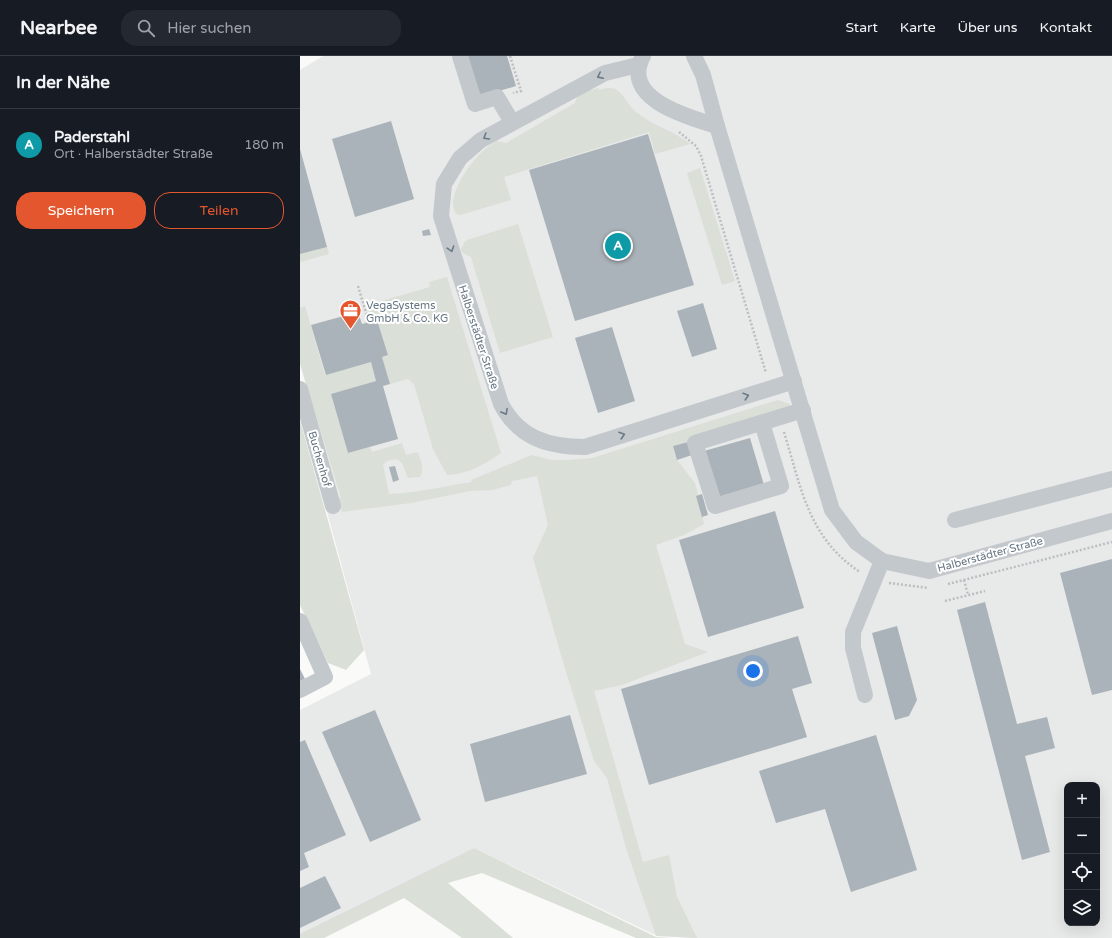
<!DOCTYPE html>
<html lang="de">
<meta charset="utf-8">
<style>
:root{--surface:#171b24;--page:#242831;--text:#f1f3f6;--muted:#9ea1a6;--line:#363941;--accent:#e4572e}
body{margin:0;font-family:"Varela Round",sans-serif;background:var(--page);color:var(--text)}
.controls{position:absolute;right:12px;bottom:12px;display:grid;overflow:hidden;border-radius:8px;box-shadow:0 4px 16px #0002}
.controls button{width:36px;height:36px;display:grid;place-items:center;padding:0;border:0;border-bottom:1px solid var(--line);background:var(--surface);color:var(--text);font:20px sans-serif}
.you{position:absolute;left:453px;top:615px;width:14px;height:14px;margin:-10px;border:3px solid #fff;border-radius:50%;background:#1a73e8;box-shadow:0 0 0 6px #1a73e833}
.badge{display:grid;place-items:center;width:26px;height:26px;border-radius:50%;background:var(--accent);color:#fff;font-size:13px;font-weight:700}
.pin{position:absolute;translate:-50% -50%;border:2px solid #fff;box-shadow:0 1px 4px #0006}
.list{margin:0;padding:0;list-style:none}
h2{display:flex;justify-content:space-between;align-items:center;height:52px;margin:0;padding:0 16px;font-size:17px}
h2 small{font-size:13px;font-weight:400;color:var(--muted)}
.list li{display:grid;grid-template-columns:26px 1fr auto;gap:12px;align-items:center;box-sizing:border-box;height:72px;padding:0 16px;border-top:1px solid var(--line)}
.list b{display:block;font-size:15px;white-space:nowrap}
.list p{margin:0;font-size:13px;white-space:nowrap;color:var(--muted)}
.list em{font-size:13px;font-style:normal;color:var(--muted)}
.actions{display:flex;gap:8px;padding:12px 16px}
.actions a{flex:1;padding:9px 0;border:1px solid var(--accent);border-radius:16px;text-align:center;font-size:14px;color:var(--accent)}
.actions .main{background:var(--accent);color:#fff}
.icon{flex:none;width:22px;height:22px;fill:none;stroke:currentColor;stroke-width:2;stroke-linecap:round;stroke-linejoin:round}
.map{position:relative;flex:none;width:812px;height:882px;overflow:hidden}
header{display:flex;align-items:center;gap:24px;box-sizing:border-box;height:56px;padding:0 20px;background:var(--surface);border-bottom:1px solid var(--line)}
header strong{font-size:19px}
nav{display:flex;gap:22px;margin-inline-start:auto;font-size:14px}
.search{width:280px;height:36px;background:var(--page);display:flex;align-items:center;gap:10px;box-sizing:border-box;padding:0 14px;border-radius:16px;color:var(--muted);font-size:15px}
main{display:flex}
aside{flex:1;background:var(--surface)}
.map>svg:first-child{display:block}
.built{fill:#e8e9e9;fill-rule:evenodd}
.green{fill:#dadfd7}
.building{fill:#aab3b9}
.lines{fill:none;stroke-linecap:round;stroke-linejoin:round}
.path{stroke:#bbbfc2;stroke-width:2.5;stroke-dasharray:2 2;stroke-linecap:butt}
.minor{stroke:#c3c8cc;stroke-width:16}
.oneway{stroke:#6a7a87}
.labels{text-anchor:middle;stroke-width:4;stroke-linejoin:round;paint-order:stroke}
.poi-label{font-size:11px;fill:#657683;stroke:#fff;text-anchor:start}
.street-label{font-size:11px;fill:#657683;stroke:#fff}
</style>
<header>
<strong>Nearbee</strong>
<div class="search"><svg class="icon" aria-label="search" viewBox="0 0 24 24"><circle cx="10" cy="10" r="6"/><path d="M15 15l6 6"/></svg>Hier suchen</div>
<nav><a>Start</a><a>Karte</a><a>Über uns</a><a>Kontakt</a></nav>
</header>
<main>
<aside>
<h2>In der Nähe<small></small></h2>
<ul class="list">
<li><span class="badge" style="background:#0f9aa8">A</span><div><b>Paderstahl</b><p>Ort · Halberstädter Straße</p></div><em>180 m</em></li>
</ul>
<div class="actions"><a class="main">Speichern</a><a>Teilen</a></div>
</aside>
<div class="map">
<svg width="812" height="882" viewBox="0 0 812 882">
<rect width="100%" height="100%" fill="#fafaf8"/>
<path class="built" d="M23,0H812V882H396L355,879L174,792L0,880V654L71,618L26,452L41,449L0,309V14ZM767,729H797V867H767Z"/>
<g class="green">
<path d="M299,32V34C305,32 309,31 315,33C324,37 328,50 336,56C352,69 374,75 390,88L355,98L349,76L204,121L211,144L160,159L156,158C143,139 179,92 197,85L206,87L275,47L278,37Z"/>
<polygon points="400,112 435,225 422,229 387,117"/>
<polygon points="218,168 253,281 200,297 171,201 163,197 161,194 164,187 167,184"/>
<polygon points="27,191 29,198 0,206 0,198"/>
<path d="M147,221L201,397C186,408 165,419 147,419L133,393L114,328L108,323L90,328L82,301L88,299L77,264L72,265L68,249L130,231L129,226Z"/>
<path d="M5,250L25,319L71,306L76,325L31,338L48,397L70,391L72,396L102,387L106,399L118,396C120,403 125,414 120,421L108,422L102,407L97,403L87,405L83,409L89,438C118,437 144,430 172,426L171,424L232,399L251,404H269L292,402L478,344L490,348L486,356L373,390L377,404L395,427L400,446L404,468L384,479L356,489L385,588L408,596L322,629L294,635L343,806L369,799L377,841L397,882L356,880L326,792L307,722L294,705L266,616L233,502L248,469L237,420L212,425L211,429L192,434L170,435L111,447L42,456L39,442H41L0,307V252Z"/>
<polygon points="0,364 64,594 46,614 28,607 0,549"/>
<polygon points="174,792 356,881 370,882 336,882 182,817 148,827 213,882 162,882 104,842 24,882 0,882 0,878"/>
</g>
<g class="building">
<polygon points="166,0 207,0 216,30 179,41"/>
<polygon points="91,65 114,143 55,161 32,83"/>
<polygon points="348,78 394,229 275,265 229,114"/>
<polygon points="0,93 27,191 0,198"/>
<polygon points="129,173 131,179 123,180 122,175"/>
<polygon points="403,247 417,293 392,301 377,255"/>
<polygon points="58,256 62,268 66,267 65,263 70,261 72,265 77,264 88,299 82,301 90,328 83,330 98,383 48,397 31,338 76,325 71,306 26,319 11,269"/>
<polygon points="312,271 335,345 298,357 275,282"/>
<polygon points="450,382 464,429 419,442 404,395"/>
<polygon points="388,386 392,399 377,404 373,390"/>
<polygon points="95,410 99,424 93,426 89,411"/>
<polygon points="402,438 408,459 402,461 396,440"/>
<polygon points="475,455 504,552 408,581 379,484"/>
<polygon points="812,503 812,634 792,639 760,517"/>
<polygon points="685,546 717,668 747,661 755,692 725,700 750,796 722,804 657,554"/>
<polygon points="597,570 617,644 609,660 595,664 572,577"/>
<polygon points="498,580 512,627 492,633 507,681 349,729 321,633"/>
<polygon points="0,613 5,623 0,625"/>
<polygon points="75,654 121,764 70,786 22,676"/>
<polygon points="270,659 287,718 185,746 170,688"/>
<polygon points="576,679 617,814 551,836 525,753 476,767 459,715"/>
<polygon points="5,684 46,779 4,797 9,811 0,815 0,686"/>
<polygon points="25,820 41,852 0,872 0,832"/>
</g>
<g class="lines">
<g class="path">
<polyline points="210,0 221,35 213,37"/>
<polyline points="379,76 396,90 401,100 466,317"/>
<polyline points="58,230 67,260"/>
<path d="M484,376C501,431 508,482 560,516"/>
<polyline points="664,524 668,539"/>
<polyline points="589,527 628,532"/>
<polyline points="648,528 812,486"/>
<polyline points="645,545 685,535"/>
</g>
<g class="minor">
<polyline points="160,0 175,48 197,41 212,66"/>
<path d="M343,0C320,43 388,61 417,70"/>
<polyline points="394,0 403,19 417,70 532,454 556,486 582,505 629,515 812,465"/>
<path d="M338,9L305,17L181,84L160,102L144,128L141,160L201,348C219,382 248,391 285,391L494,325"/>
<polyline points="0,333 33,450"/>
<polyline points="462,367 481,430 415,450 395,387 503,354"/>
<polyline points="655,464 812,423"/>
<polyline points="0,565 25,621 0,634"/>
<polyline points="565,639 553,592 553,576 582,505"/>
</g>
</g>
<defs><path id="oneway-chevron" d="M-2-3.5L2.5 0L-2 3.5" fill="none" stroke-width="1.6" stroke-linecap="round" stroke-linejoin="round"/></defs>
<g class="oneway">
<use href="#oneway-chevron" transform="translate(300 20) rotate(153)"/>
<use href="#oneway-chevron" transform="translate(186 81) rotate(149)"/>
<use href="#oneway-chevron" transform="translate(151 193) rotate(73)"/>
<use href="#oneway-chevron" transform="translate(446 340) rotate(-18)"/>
<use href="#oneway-chevron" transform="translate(205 356) rotate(61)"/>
<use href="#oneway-chevron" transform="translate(322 379) rotate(-18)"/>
</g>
<defs>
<symbol id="office-pin" viewBox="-11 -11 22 30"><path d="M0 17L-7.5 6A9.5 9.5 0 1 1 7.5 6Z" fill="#e4572e" stroke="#fff"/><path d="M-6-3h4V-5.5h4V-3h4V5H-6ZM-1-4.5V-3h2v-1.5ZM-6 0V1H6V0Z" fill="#fff"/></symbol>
</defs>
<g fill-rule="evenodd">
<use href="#office-pin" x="38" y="242" width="25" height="34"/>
</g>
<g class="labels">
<g class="poi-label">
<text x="66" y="253">VegaSystems<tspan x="66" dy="13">GmbH &amp; Co. KG</tspan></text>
</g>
<g class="street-label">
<text transform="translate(179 281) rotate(72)" y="4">Halberstädter Straße</text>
<text transform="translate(20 403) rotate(74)" y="4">Buchenhof</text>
<text transform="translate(690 498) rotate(-15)" y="4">Halberstädter Straße</text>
</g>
</g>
</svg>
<div class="controls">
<button>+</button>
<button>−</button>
<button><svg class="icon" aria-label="locate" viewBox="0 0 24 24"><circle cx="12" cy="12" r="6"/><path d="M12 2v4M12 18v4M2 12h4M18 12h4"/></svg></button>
<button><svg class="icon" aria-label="layers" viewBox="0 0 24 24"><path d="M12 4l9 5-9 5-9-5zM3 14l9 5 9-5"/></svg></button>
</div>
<div class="you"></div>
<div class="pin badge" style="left:318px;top:190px;background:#0f9aa8">A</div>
</div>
</main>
